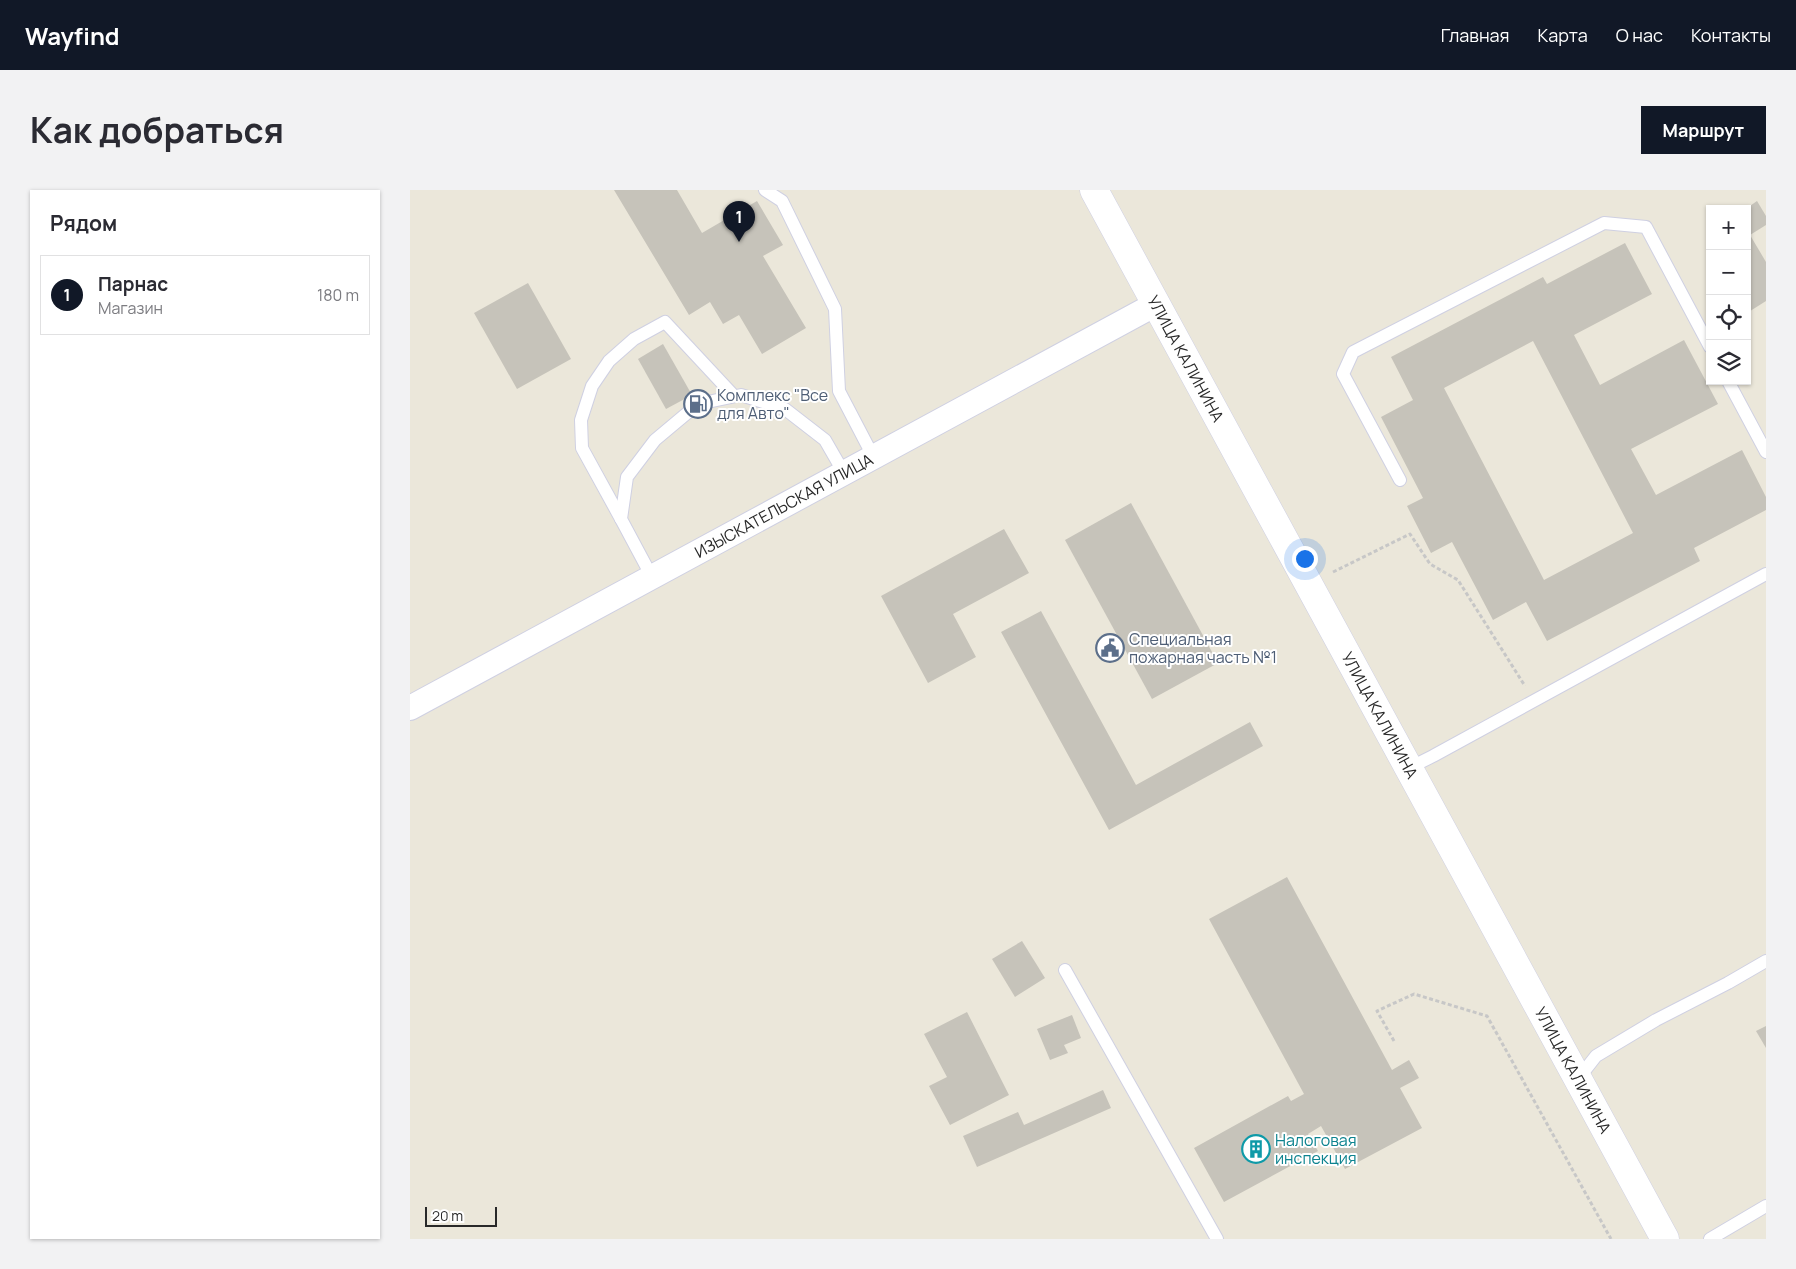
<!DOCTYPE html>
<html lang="ru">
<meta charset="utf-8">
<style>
:root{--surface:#fff;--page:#f2f2f3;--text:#2b2b33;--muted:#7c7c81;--line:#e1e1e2;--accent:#111827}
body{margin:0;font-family:Manrope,sans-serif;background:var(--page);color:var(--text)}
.controls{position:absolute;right:15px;top:15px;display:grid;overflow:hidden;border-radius:0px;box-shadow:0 1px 4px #0004}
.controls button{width:45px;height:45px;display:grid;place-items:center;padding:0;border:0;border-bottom:1px solid var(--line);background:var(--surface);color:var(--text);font:25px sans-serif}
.scale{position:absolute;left:15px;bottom:12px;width:72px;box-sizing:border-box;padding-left:5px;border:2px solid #292929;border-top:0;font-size:14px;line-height:18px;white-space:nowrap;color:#292929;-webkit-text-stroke:4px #fff;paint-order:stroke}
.you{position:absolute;left:894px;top:368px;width:18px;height:18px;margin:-12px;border:4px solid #fff;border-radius:50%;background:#1a73e8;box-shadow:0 0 0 8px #1a73e833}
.badge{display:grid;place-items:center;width:32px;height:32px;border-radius:50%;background:var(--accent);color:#fff;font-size:16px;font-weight:700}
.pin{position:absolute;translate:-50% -41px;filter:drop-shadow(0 1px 2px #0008)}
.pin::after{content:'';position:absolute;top:26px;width:18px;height:15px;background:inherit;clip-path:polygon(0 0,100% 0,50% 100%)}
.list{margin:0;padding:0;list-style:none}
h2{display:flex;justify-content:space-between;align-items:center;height:65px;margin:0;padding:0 20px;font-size:21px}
h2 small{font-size:16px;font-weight:400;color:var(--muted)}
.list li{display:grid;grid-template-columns:32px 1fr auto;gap:15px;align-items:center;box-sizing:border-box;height:80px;margin:0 10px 10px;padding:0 10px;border:1px solid var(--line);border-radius:0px}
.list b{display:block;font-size:19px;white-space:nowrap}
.list p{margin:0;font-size:16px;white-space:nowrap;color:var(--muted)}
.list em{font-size:16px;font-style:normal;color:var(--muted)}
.icon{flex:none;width:28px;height:28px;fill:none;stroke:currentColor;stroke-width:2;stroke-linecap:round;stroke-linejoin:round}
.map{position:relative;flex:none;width:1356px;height:1049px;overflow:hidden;border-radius:0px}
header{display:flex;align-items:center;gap:30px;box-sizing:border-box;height:70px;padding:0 25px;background:var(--accent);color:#fff}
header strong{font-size:24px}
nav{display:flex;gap:28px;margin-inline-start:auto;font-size:18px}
.intro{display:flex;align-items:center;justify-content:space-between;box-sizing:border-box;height:120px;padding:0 30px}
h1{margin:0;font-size:35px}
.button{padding:12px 22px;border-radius:0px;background:var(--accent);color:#fff;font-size:18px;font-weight:700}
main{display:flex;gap:30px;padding:0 30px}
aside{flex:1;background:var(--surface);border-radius:0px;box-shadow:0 1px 4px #0004}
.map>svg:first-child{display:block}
.building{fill:#c6c3ba;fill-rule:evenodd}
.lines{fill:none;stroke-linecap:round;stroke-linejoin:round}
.service-casing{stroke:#cfd0e2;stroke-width:14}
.minor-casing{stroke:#cfd0e2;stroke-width:26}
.tertiary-casing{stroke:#cfd0e2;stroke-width:29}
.path{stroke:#c7c7c7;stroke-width:3;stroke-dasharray:4 2.5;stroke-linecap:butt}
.service{stroke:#fff;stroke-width:12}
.minor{stroke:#fff;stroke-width:24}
.tertiary{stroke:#fff;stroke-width:28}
.labels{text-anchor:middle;stroke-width:4;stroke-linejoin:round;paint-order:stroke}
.street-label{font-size:16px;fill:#292929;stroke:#fff}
.service-label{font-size:16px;fill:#4e5e75;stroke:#fff;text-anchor:start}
.culture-label{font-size:16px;fill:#0d838f;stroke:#fff;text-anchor:start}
</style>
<header>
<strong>Wayfind</strong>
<nav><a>Главная</a><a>Карта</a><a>О нас</a><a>Контакты</a></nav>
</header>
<div class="intro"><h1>Как добраться</h1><a class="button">Маршрут</a></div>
<main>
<aside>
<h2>Рядом<small></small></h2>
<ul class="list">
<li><span class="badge">1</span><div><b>Парнас</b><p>Магазин</p></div><em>180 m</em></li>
</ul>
</aside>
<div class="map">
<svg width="1356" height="1049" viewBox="0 0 1356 1049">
<rect width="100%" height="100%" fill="#ebe7da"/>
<g class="building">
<polygon points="204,0 267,0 292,43 347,11 373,55 353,66 396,138 352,164 329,125 313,134 300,112 279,125"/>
<polygon points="1347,11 1356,26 1356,35 1340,45 1337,41 1337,18"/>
<polygon points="1340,45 1356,72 1356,111 1337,123 1337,47"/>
<path d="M1215,53L1242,104L1164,145L1190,195L1274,150L1308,214L1221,259L1246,305L1332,260L1356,307V320L1284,358L1290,371L1137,451L1116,412L1083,430L1042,352L1021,363L997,316L1013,308L971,227L1003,210L981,167L1133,87L1137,94ZM1123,151L1223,343L1134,390L1034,198Z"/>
<polygon points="118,93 161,169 107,199 64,123"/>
<polygon points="253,154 282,205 256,219 228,169"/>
<polygon points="721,313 808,473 742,509 655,350"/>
<polygon points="594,339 619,383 543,424 566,467 518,493 471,406"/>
<polygon points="631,421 726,595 840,532 853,556 699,640 591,442"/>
<polygon points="877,687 982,880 999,870 1009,888 990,898 1012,938 935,979 911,936 898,944 908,961 814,1012 784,958 878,906 881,911 894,904 799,729"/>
<polygon points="612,751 635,788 605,807 582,769"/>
<polygon points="557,822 599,905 540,935 519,896 537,887 514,844"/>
<polygon points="662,825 671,848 654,855 658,863 640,870 627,839"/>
<polygon points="1356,836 1356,858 1346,841"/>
<polygon points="693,900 701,918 567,977 553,946 608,922 614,935"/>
</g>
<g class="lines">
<defs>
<g id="service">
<polyline points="355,0 372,11 425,119 429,201 464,268"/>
<polyline points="1318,191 1356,262"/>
<polyline points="990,290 933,184 943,162 1194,33 1236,37 1300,157"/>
<polyline points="211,329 172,258 171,230 182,196 199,171 224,149 255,132 324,206"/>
<polyline points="242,387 211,329 217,287 245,250 288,214 331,205 375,219 415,250 434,283"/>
<polyline points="999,578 1023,566 1356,384"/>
<polyline points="655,780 807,1049"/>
<polyline points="1168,889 1186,866 1246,830 1318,793 1356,771"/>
<polyline points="1300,1049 1356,1016"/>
</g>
<g id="minor">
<path id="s1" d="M0,518L746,114"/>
</g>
<g id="tertiary">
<path id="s2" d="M684,0L1255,1049"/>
</g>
</defs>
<use href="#service" class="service-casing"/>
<use href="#minor" class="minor-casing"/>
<use href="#tertiary" class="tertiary-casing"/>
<g class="path">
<polyline points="923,382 1000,344 1020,374 1048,390 1115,496"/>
<polyline points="984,851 967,821 1004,804 1077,826 1201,1049"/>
</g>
<use href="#service" class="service"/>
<use href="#minor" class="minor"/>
<use href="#tertiary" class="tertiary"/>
</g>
<defs>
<symbol id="fuel-ring" viewBox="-11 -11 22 22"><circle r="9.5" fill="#fff" stroke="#5c6f8a" stroke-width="1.5"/><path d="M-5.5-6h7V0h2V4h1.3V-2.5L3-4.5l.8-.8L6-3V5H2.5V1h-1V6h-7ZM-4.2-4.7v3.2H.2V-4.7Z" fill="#5c6f8a"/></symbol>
<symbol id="civic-ring" viewBox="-11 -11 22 22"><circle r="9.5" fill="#fff" stroke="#5c6f8a" stroke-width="1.5"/><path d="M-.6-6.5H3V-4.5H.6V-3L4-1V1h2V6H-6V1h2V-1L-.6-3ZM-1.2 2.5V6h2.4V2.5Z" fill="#5c6f8a"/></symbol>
<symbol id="building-ring" viewBox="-11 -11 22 22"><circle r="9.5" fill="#fff" stroke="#0f9aa8" stroke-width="1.5"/><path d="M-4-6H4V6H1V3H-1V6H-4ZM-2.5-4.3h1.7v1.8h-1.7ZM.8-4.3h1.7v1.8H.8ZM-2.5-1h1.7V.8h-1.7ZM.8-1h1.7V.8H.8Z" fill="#0f9aa8"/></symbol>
</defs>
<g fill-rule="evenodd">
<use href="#fuel-ring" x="272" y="198" width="32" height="32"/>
<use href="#civic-ring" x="684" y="442" width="32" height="32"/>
<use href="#building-ring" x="830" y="943" width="32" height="32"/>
</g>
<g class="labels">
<g class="street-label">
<text dy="6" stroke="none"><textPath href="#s2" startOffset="192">УЛИЦА КАЛИНИНА</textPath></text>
<text dy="6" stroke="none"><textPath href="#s1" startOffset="425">ИЗЫСКАТЕЛЬСКАЯ УЛИЦА</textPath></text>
<text dy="6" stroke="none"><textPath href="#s2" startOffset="598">УЛИЦА КАЛИНИНА</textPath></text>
<text dy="6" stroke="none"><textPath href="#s2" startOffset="1002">УЛИЦА КАЛИНИНА</textPath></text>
</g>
<g class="service-label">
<text x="307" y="211">Комплекс "Все<tspan x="307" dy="18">для Авто"</tspan></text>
<text x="719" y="455">Специальная<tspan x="719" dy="18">пожарная часть №1</tspan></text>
</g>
<g class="culture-label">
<text x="865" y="956">Налоговая<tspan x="865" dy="18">инспекция</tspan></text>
</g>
</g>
</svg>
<div class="controls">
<button>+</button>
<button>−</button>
<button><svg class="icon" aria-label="locate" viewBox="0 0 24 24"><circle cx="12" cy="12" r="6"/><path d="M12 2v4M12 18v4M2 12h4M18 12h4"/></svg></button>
<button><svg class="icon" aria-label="layers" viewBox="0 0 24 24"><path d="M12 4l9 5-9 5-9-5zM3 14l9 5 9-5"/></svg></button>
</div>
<div class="scale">20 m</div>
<div class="you"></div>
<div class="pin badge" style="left:329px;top:52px">1</div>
</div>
</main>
